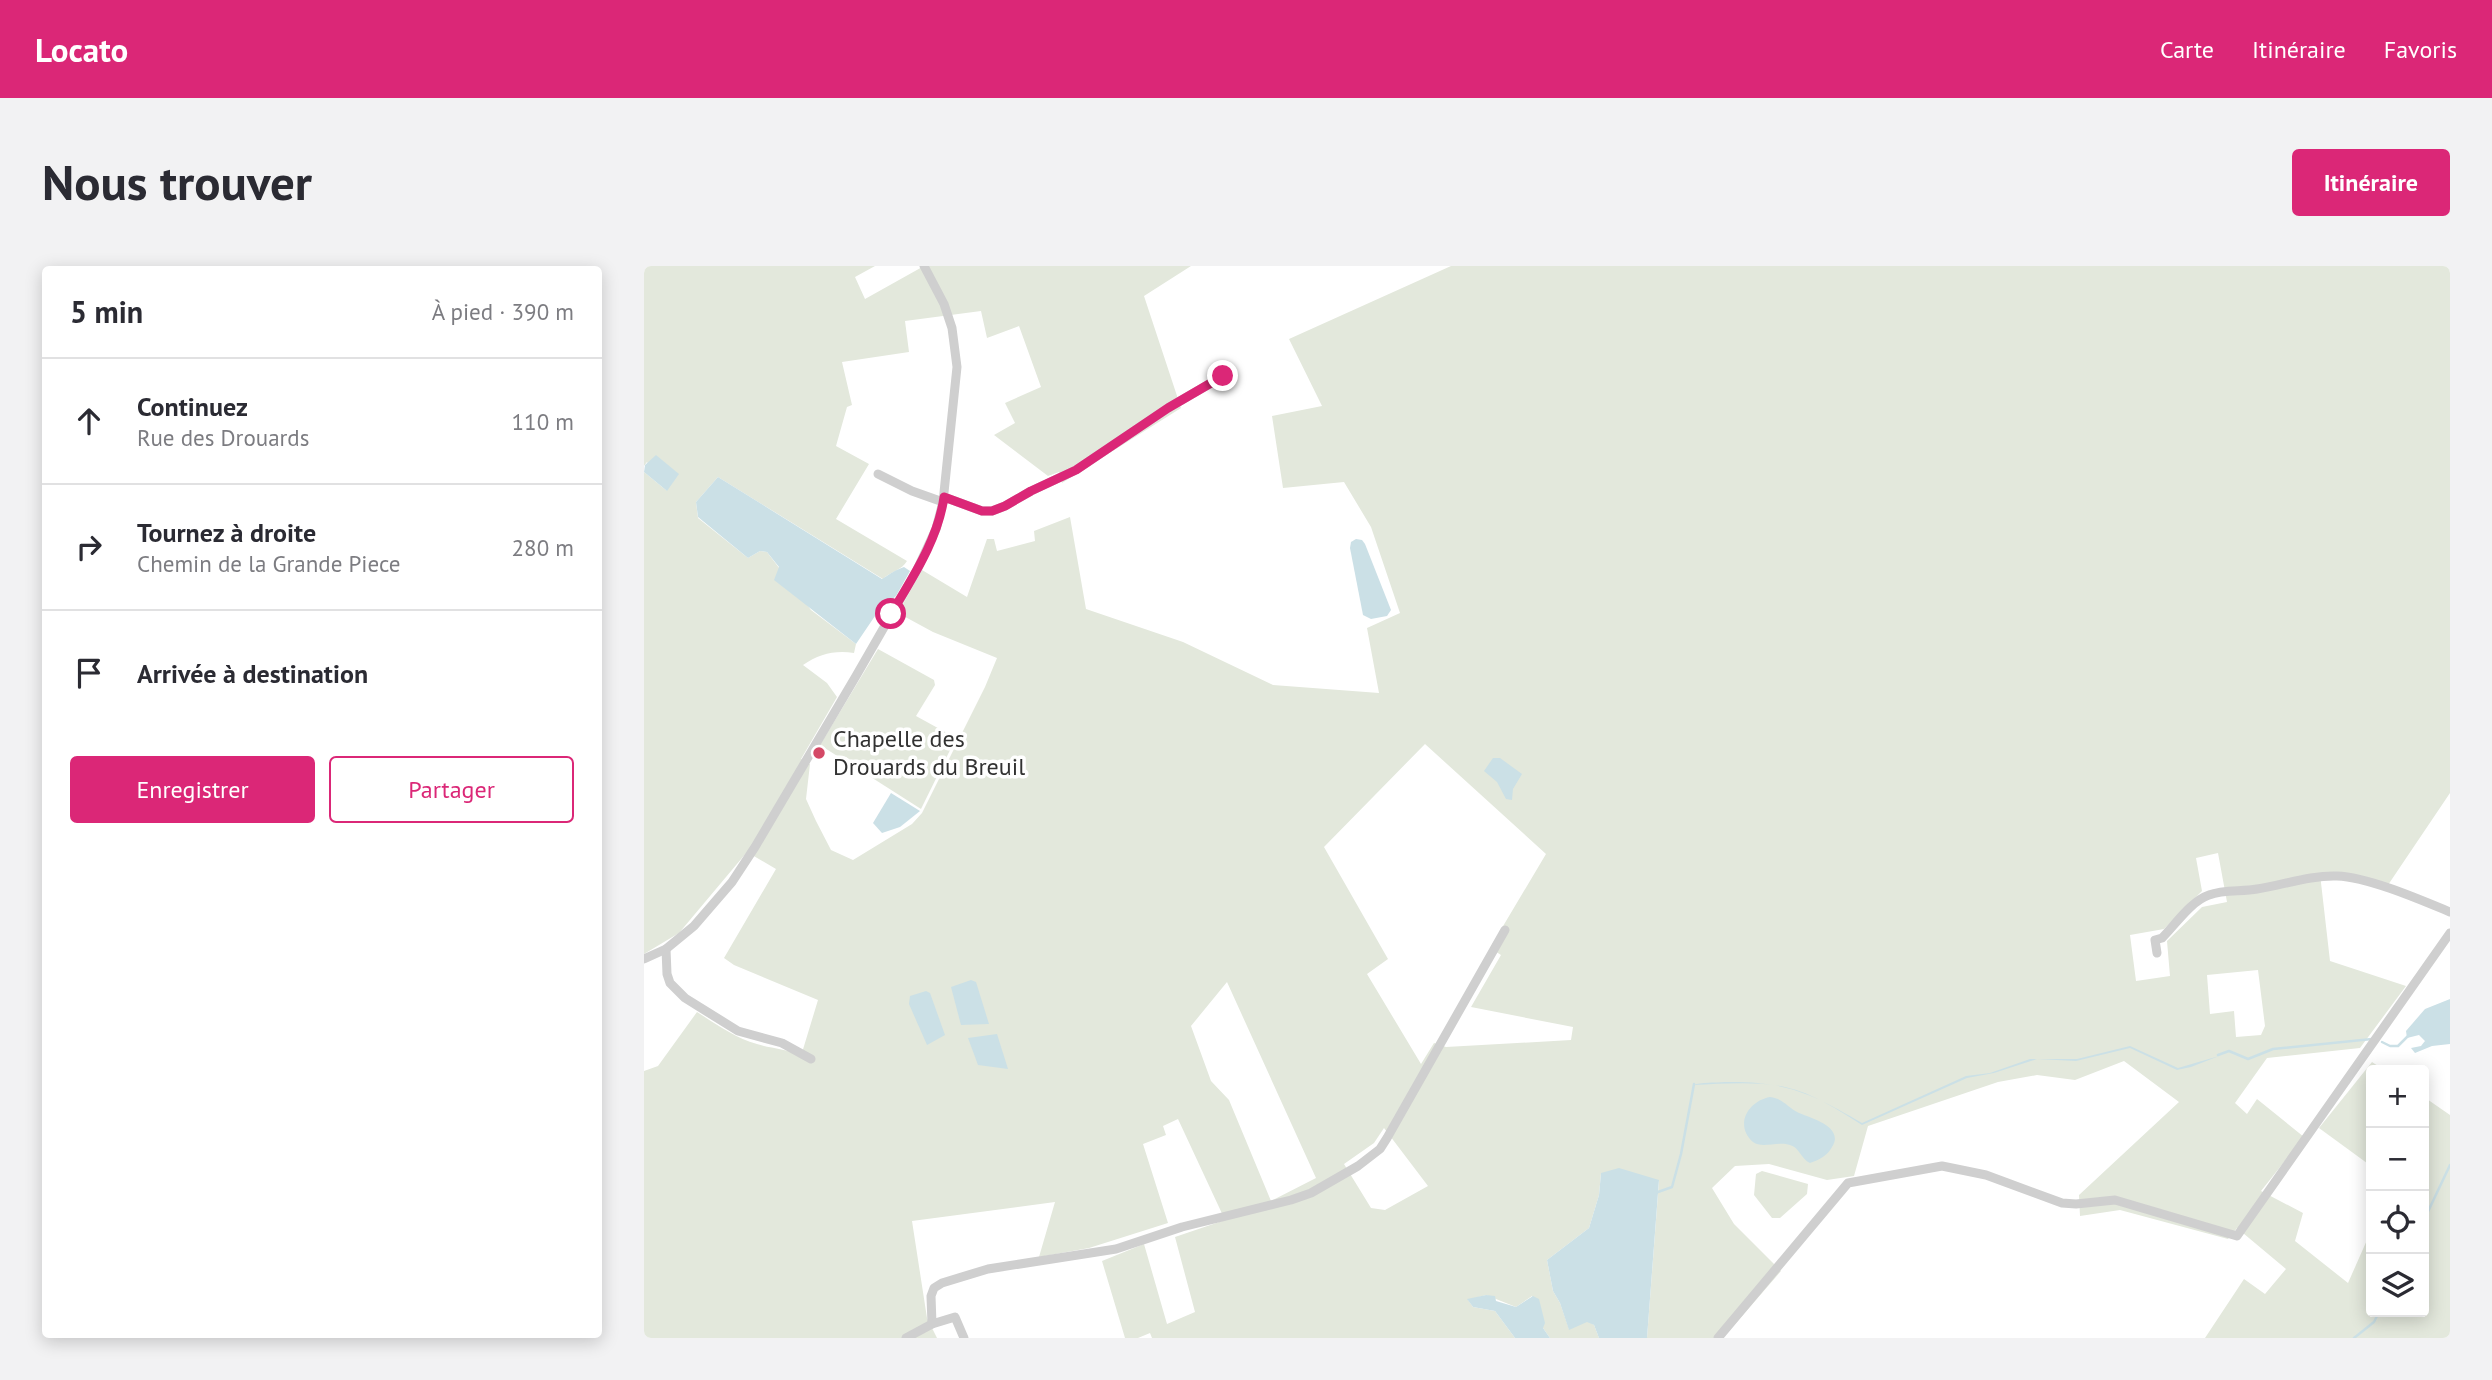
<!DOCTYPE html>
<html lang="fr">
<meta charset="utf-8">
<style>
:root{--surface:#fff;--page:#f2f2f3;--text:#2b2b33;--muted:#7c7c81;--line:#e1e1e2;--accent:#db2777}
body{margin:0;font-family:"PT Sans",sans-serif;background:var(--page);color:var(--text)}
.controls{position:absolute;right:21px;bottom:21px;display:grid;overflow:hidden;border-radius:7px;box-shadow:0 4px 18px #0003}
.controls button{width:63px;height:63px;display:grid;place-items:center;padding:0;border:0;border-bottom:2px solid var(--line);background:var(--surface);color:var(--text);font:35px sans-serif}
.stop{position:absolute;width:21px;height:21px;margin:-16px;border:5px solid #db2777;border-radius:50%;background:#fff}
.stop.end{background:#db2777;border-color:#fff;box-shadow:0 2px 7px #0008}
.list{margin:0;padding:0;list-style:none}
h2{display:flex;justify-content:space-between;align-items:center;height:91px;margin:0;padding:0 28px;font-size:30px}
h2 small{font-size:23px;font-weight:400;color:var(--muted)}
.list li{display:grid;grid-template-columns:46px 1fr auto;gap:21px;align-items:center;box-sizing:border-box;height:126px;padding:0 28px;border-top:2px solid var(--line)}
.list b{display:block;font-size:26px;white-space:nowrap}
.list p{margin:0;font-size:23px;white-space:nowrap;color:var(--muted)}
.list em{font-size:23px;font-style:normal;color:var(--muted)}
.actions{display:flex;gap:14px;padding:21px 28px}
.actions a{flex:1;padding:16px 0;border:2px solid var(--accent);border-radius:7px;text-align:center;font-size:24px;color:var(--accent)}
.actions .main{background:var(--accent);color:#fff}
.icon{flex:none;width:38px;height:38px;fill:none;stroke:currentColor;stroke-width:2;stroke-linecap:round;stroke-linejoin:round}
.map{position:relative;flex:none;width:1806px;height:1072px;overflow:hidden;border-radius:7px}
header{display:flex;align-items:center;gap:42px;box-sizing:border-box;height:98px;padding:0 35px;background:var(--accent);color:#fff}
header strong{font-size:33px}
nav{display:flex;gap:38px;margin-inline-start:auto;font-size:24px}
.intro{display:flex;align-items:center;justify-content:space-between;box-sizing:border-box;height:168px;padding:0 42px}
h1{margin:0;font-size:49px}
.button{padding:18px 32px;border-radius:7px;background:var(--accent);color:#fff;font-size:24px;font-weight:700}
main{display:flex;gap:42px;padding:0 42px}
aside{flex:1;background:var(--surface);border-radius:7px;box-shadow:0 4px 18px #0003}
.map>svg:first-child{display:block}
.green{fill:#e3e8dc;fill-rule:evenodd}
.water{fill:#cbe0e6}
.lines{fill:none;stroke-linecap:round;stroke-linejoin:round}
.stream{stroke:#cbe0e6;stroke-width:2.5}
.minor{stroke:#cfcfcf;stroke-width:9}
.route{stroke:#db2777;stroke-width:9}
.poi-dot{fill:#d44966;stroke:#fff;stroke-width:2.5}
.labels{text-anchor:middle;stroke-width:7;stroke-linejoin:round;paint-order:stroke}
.poi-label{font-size:24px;fill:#323232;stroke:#fff;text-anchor:start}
</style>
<header>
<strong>Locato</strong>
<nav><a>Carte</a><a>Itinéraire</a><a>Favoris</a></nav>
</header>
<div class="intro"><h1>Nous trouver</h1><a class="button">Itinéraire</a></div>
<main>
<aside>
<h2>5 min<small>À pied · 390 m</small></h2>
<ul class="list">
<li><svg class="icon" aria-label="ahead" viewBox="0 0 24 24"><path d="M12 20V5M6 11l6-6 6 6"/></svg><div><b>Continuez</b><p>Rue des Drouards</p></div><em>110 m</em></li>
<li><svg class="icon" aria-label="right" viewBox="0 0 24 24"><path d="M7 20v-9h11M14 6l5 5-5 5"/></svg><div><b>Tournez à droite</b><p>Chemin de la Grande Piece</p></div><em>280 m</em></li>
<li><svg class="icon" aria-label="arrive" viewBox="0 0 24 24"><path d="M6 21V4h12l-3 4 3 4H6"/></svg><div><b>Arrivée à destination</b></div></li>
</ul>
<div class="actions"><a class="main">Enregistrer</a><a>Partager</a></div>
</aside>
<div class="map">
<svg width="1806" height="1072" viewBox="0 0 1806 1072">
<rect width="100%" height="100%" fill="#fff"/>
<g class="green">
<path d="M0,0H231L211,11L221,33L280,0H547L500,30L537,142L418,217L415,206L404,210L350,169L371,157L361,137L397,121L375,60L343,72L337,45L261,55L265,86L198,96L208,139L203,141L192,180L225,198L192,253L263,295C258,304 246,306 239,313L74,211L52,236L54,252L104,292L116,285L123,286L167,344L212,378L210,387C191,384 175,388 159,399L183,417L193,431L157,493L166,498L162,533L172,555L187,584L209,594L268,558L278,547L341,421L353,392L289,366L254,347L278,304L323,331L343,273H350L353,285L391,275L390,265L426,251L442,343L539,376L629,419L735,427L723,362L756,347L727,261L700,216L639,222L628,150L678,140L645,73L807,0H1806V527L1744,619L1676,608L1686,695L1762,720L1716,782L1623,792L1591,837L1603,848L1613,833L1660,871L1617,925L1659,947L1651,975L1704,1017L1727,965V1046H1780V831L1806,849V1072H1561L1600,1013L1621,1028L1642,1003L1593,962L1584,973L1476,944L1436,950L1435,929L1535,836L1480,795L1431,814L1393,809L1354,816L1224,860L1210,910L1183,914L1125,898L1091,900L1068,922L1090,958L1137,1005L1079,1072H1003L1015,915L957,907L955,929L945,962L903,994L909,1025L916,1037L925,1063L943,1055L950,1059L955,1072H906L899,1062L888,1030L872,1041L842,1029L824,1034L829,1041L851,1045L871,1072H508L506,1067L494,1072H481L458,995L500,978L523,1058L551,1046L531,971L581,954L534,853L519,860L522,869L499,878L524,957L445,982L395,991L411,936L268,955L283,1052L293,1072H0V805L14,800L53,746C72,758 91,772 113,778C129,783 141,782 157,790L174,734L90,699L80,692L132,603L103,586L35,667L0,688V206L23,225L3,196L0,200ZM781,478L902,588L846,682L857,689L827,741L929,761L927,774L802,781L790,777L777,798L723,708L744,693L680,581ZM1574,587L1583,636L1558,641L1523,675L1526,710L1492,715L1486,669L1520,663L1558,625L1552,592ZM1614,704L1621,760L1617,769L1592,771L1590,745L1566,748L1563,709ZM583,716L672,912L627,935L585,834L567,815L547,760ZM740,862L784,920L741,944L727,942L700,898L730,877Z"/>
<polygon points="234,383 290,414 291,419 272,450 312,472 277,543 208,499 208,495 202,491 198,493 176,479"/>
<polygon points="1728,796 1740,804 1727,804 1727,900 1675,862"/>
<polygon points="1118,905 1164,918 1163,928 1136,952 1128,952 1110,929 1112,908"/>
</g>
<g class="water">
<polygon points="12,189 35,208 23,225 0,206 1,199"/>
<path d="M74,211L238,313C246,308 251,304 260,301L266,305L252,330L233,347L212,378L130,314L135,301L123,286L116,285L104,292L54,251L52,236Z"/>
<polygon points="712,273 718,274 721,278 747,344 743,350 727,353 719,349 706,282 707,276"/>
<polygon points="849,492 856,492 878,508 869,523 868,534 862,533 853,516 840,505"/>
<polygon points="247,527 276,545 256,561 238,567 229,557"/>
<polygon points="327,714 332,716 345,758 317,759 307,721"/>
<polygon points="282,725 286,727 301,769 283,779 265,738 266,730"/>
<polygon points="1806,733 1806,778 1788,780 1771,787 1767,782 1777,780 1781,775 1775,769 1763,772 1762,765 1781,743"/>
<polygon points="353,768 364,803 334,799 324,772"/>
<path d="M1486,780L1534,802L1575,790L1547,801L1533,804L1486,782L1432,795L1393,793L1350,807L1323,812L1218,859C1194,844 1169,827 1141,821C1111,815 1079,818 1049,819C1057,816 1071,817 1081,816C1141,815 1167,827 1218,857L1322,810L1346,807L1386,793H1433Z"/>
<path d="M1126,831C1140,833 1143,841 1155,847C1167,852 1201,861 1188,881C1183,890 1175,894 1166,897C1157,893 1155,881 1146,879C1134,875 1118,883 1109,876C1090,859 1104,835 1126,831Z"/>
<polygon points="975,902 1015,914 1003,1072 955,1072 950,1059 943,1056 925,1064 916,1037 909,1025 903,994 945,962 955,929 957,907"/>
<polygon points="842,1029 851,1030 852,1035 872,1041 889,1030 895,1033 901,1057 899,1062 906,1072 871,1072 851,1045 829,1041 823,1033"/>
</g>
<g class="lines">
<g class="stream">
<polyline points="1738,776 1746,780 1754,780 1764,770"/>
<polyline points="1574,789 1585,785 1604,793 1629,783 1728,773"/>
<polyline points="1014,926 1028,921 1037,888 1050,818"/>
<polyline points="1780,954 1806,899"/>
<polyline points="1710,1072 1730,1056 1735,1046"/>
</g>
<g class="minor">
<polyline points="234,208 268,225 299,236"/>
<polyline points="300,231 338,245 348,245 361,240 387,225 432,204 524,142 579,110"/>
<polyline points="22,683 23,708 26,717 41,732 94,765 138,777 167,793"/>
<path d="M1513,687L1511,674L1518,672C1531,659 1547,635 1565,629C1580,623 1598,626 1613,623C1639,619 1667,609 1693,610C1724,611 1777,634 1806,646"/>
<polyline points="0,693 22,683 50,660 88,616 111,581 212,410 273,304 292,263 299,236 313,101 308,62 300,38 280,0"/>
<polyline points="288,1058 287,1030 290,1022 298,1017 344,1003 472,983 538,961 647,934 667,927 714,900 736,883 743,872 861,664"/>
<polyline points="262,1072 288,1058 311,1051 320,1072"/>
<polyline points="1074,1072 1204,917 1298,900 1342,909 1418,937 1432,938 1471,934 1593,970 1806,667"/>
</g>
</g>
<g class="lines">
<path class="route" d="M247,348C268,312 294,274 300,231L338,245H348L361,240L387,225L432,204L524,142L579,110"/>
</g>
<circle class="poi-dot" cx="175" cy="487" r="7"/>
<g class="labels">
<g class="poi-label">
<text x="189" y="481">Chapelle des<tspan x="189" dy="28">Drouards du Breuil</tspan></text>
</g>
</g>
</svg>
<div class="controls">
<button>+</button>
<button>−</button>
<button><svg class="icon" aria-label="locate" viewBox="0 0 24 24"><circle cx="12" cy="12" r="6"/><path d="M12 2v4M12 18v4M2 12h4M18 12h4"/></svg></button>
<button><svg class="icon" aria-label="layers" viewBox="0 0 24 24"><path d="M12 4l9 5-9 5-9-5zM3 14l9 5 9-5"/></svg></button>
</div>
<div class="stop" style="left:247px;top:348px"></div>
<div class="stop end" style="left:579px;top:110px"></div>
</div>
</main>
